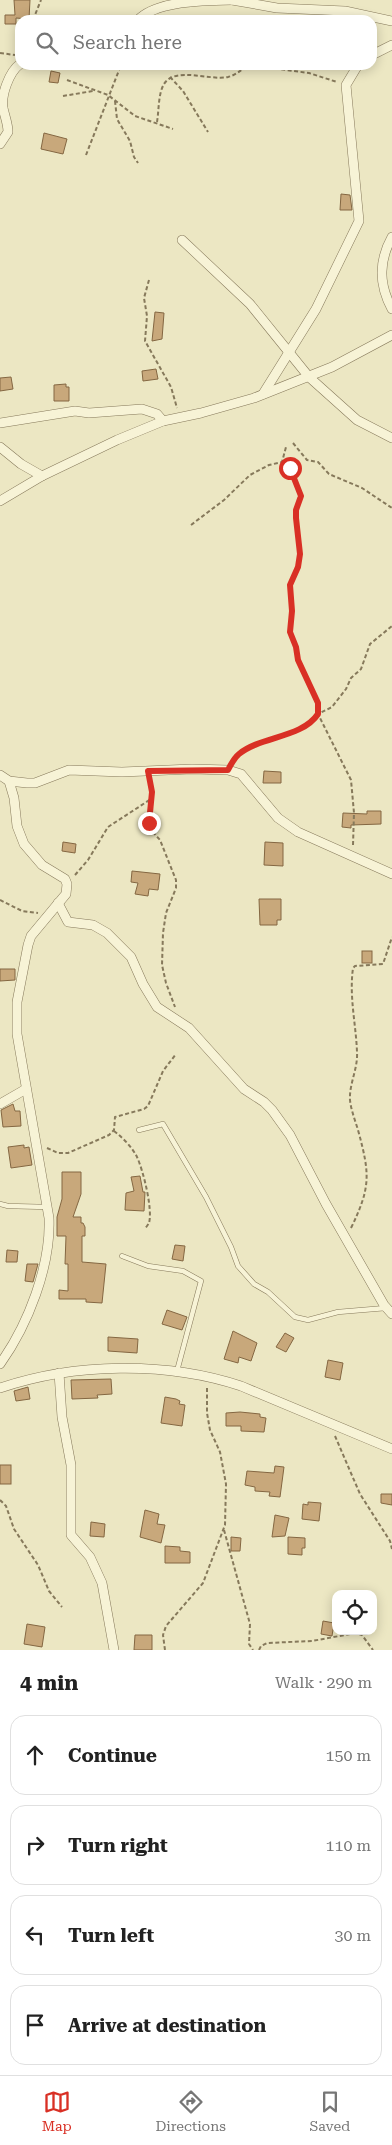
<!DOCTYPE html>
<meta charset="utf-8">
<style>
:root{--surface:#fff;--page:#f2f2f2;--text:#222;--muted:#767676;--line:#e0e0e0;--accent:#d93025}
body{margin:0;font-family:"Roboto Serif",serif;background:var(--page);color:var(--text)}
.controls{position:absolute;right:15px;bottom:15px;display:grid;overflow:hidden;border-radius:10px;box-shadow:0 2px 12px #0003}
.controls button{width:45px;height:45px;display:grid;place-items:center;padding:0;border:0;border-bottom:1px solid var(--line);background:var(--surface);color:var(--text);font:25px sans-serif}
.stop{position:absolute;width:15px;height:15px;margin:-11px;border:4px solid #d93025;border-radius:50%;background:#fff}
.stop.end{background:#d93025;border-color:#fff;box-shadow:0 1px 5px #0008}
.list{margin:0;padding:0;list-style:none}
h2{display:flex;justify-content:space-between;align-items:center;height:65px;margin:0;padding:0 20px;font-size:21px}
h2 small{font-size:16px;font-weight:400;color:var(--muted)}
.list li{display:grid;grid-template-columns:32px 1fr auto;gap:15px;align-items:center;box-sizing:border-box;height:80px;margin:0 10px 10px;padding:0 10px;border:1px solid var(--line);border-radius:15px}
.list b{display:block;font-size:19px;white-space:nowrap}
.list em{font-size:16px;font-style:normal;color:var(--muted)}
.icon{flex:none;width:28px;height:28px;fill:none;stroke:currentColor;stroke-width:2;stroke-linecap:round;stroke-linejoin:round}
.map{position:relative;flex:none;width:392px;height:1650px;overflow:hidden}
.search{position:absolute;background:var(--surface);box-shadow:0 2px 12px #0003;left:15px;right:15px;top:15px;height:55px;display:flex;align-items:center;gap:12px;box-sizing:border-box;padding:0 18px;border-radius:15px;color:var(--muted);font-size:19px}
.sheet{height:425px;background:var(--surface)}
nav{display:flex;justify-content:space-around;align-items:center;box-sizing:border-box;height:70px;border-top:1px solid var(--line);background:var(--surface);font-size:14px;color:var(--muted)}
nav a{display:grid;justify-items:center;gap:2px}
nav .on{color:var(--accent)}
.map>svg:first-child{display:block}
.building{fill:#c8a87b;stroke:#846742}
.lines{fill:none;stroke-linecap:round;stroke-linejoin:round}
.service-casing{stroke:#86795b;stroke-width:5.5}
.minor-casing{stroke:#86795b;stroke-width:10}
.path{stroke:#86795b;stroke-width:2;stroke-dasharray:4 2.5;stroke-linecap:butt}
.service{stroke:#f7f3d6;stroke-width:4.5}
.minor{stroke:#f7f3d6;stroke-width:9}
.route{stroke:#d93025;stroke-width:6}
</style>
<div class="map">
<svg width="392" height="1650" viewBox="0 0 392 1650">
<rect width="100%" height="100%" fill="#ece7c3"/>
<g class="building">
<polygon points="14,0 30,0 29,19 16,18 16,24 5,24 5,15 15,15"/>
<polygon points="51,71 60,73 58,83 49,82"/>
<polygon points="44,133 67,139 63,154 41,149"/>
<polygon points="341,194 350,195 352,210 340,210"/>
<polygon points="155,312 164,313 162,339 152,341"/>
<polygon points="156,369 158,379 143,381 142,371"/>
<polygon points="11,377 13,389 0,391 0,378"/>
<polygon points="66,384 66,387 69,387 69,401 54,401 54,385"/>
<polygon points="264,771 281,772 281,783 263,783"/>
<polygon points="367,811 381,811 381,824 351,825 351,828 342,827 343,813 367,814"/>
<polygon points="63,842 76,844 75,853 62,851"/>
<polygon points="265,842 283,843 283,866 264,865"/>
<polygon points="132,871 160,874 158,890 149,889 148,896 135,894 138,883 131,882"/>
<polygon points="259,899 281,899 281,920 277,920 277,925 260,925"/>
<rect x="362" y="951" width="10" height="12"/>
<polygon points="0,969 15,969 15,980 0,981"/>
<polygon points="13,1104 15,1111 20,1111 21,1126 3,1127 1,1110"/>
<polygon points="24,1145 24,1148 29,1147 32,1165 11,1168 8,1147"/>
<polygon points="62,1172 81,1172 81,1194 73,1217 81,1217 81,1223 83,1223 85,1227 85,1236 82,1236 82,1262 106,1264 102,1303 86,1302 86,1299 59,1299 59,1290 68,1291 68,1264 65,1264 66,1236 57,1236 57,1217 62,1199"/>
<polygon points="140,1176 143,1192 145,1192 144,1211 125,1210 126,1193 134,1191 131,1177"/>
<polygon points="175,1245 185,1246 183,1261 172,1259"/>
<polygon points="7,1250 18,1251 17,1262 6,1262"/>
<polygon points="27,1264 38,1264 33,1282 25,1281"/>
<polygon points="167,1310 187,1317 182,1330 162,1324"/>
<polygon points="233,1331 257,1343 251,1361 239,1357 238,1363 224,1359"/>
<polygon points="285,1333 294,1338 286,1352 276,1347"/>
<polygon points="108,1337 138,1339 137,1353 108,1351"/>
<polygon points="328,1360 343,1363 340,1380 325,1377"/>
<polygon points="111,1379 112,1394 97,1395 98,1398 72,1399 71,1380"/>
<polygon points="28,1387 30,1399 16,1401 14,1391"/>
<polygon points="165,1397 176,1399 180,1401 179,1404 185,1405 182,1426 161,1423"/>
<polygon points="240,1412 260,1414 260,1417 266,1418 264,1432 241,1431 241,1426 226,1426 226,1413"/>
<rect x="0" y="1465" width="11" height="19"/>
<polygon points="275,1466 284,1467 280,1497 269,1496 270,1492 255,1491 255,1487 245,1485 247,1471 274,1473"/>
<polygon points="381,1494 392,1494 392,1505 381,1503"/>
<polygon points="308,1502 321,1503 319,1521 302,1519 303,1504 308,1505"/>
<polygon points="145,1510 159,1514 157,1524 165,1525 161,1543 140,1537"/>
<polygon points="275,1515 289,1518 285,1536 272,1537"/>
<polygon points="91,1522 105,1524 104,1537 90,1536"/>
<polygon points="231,1537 241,1538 240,1551 231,1551"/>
<polygon points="288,1537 305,1538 305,1548 302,1548 302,1555 288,1554"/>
<polygon points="165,1546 180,1547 180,1551 190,1552 190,1563 165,1563"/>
<polygon points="323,1621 334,1623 332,1636 321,1634"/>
<polygon points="27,1624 45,1627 42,1647 24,1644"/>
<polygon points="135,1635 152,1635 152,1650 134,1650"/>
</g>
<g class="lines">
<defs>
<g id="service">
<polyline points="139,1130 163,1124 206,1197 231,1247 238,1266 254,1284 268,1292 295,1317 308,1320 338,1312 386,1308"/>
<polyline points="0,1204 8,1206 47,1207"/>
<polyline points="122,1256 148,1266 183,1271 201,1281 177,1371"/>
</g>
<g id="minor">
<polyline points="232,0 277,8 345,11 392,21"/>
<path d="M138,20C157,0 205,1 232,0"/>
<polyline points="372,55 392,45"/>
<path d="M0,144L8,132C8,124 5,117 3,108C1,95 9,72 20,64"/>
<path d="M392,237C378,262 379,285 392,309"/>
<polyline points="182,240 250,304 309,377 357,420 392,438"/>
<polyline points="263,394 316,309 359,221 346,85 358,65"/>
<polyline points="0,423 75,411 89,413 142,409 157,414 163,421"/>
<polyline points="0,447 21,464 42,476"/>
<polyline points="0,501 42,476 117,440 163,421 201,413 254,398 332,367 392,335"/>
<polyline points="0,775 9,781 27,783 35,783 69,770 122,772 192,769 228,770 241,774 278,818 298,832 392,874"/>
<polyline points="58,903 68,922 93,925 107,933 131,957 143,984 157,1007 189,1028 244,1089 264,1102 272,1110 290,1135 326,1204 384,1305 392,1314"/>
<polyline points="0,1104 26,1089"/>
<path d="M0,1364C28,1325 51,1266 49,1218L17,1034V1002L28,945L31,936L66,894L67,884L65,879L42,865L24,844L17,826L14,798L9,781"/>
<polyline points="59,1373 62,1417 71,1465 71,1535 90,1557 102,1583 114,1650"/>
<path d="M0,1388C74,1363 166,1361 241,1386L392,1449"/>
</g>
</defs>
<use href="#service" class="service-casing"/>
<use href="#minor" class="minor-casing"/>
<g class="path">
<polyline points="33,20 41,0"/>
<polyline points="0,53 15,55"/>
<polyline points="17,54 20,46"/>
<polyline points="249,65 309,73 337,82"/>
<polyline points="170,77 183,91 208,132"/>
<polyline points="67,80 108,95 135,116 173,129"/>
<polyline points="63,96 93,91"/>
<polyline points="115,101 117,119 130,141 134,157 138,163"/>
<path d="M157,122C159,111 158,94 164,84C175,66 210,81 228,77C236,75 241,70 248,65"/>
<polyline points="86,155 121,65"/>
<polyline points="149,280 144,298 147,316 145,341 171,387 177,408"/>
<polyline points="293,443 307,460 318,462 329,474 362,488 392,508"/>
<polyline points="191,525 224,500 250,475 269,465 282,462 286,447"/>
<path d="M233,761C252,737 312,736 320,710L298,660L296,647L290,632L293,611L289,585L298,567L300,554L296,518V509L301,496L300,490L284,458"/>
<polyline points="150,781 152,793 149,823 152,831 160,840 176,880 176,888 166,913 163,933 162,965 166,983 175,1007"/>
<polyline points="353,845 354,813 351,780 318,714 332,707 346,689 351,678 361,669 370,644 392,626"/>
<polyline points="75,875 88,860 108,827 151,799"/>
<polyline points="0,900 22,911 38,913"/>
<path d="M114,1131C123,1138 132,1147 137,1157C143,1170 153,1209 149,1223C148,1225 146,1227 145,1229"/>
<polyline points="47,1148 58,1153 68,1153 109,1135 114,1130 115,1117 144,1109 148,1106 163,1071 176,1054"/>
<path d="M351,1228C371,1187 370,1174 358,1130C355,1120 351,1110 350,1100C349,1084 358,1069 357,1052C356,1024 349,997 353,968L355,966L383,964L392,937"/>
<polyline points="335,1436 360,1494 390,1541 392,1549"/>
<polyline points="0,1500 6,1506 14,1529 38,1565 49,1591 62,1607"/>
<polyline points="224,1530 250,1624 249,1644 253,1650"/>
<polyline points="165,1650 163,1635 166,1626 203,1583 225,1525 226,1484 220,1452 210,1430 207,1413 207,1387"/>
<polyline points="259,1650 261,1646 267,1643 312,1641 356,1633 362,1635 373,1650"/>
</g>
<use href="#service" class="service"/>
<use href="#minor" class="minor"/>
</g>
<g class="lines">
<path class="route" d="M149,823L152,792L148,771L228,770C231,764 234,758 239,754C261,736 302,738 318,714V703L298,660L296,647L290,632L292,611L290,585L298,567L300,554L296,518V510L301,496L290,468"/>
</g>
</svg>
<div class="controls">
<button><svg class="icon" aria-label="locate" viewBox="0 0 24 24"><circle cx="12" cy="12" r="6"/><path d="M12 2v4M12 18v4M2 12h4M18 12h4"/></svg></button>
</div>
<div class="stop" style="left:290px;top:468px"></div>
<div class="stop end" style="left:149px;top:823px"></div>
<div class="search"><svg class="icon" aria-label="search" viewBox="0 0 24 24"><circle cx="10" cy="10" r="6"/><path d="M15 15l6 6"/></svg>Search here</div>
</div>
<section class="sheet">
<h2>4 min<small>Walk · 290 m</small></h2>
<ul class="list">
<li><svg class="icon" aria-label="ahead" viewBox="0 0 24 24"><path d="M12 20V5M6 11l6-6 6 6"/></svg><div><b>Continue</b></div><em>150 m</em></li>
<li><svg class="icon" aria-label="right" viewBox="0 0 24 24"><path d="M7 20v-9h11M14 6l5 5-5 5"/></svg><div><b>Turn right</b></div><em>110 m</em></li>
<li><svg class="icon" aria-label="left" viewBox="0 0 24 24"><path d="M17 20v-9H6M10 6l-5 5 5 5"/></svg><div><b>Turn left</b></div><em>30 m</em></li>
<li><svg class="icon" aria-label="arrive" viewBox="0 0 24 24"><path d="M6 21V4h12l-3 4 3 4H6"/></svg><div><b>Arrive at destination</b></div></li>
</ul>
</section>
<nav>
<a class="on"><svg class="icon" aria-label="map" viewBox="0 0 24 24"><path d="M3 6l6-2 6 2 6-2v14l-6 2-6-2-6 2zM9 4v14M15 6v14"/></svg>Map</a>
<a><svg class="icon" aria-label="directions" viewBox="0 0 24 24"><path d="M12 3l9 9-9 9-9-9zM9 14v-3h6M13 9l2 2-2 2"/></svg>Directions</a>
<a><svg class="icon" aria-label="saved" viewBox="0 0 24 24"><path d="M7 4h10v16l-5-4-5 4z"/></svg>Saved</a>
</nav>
